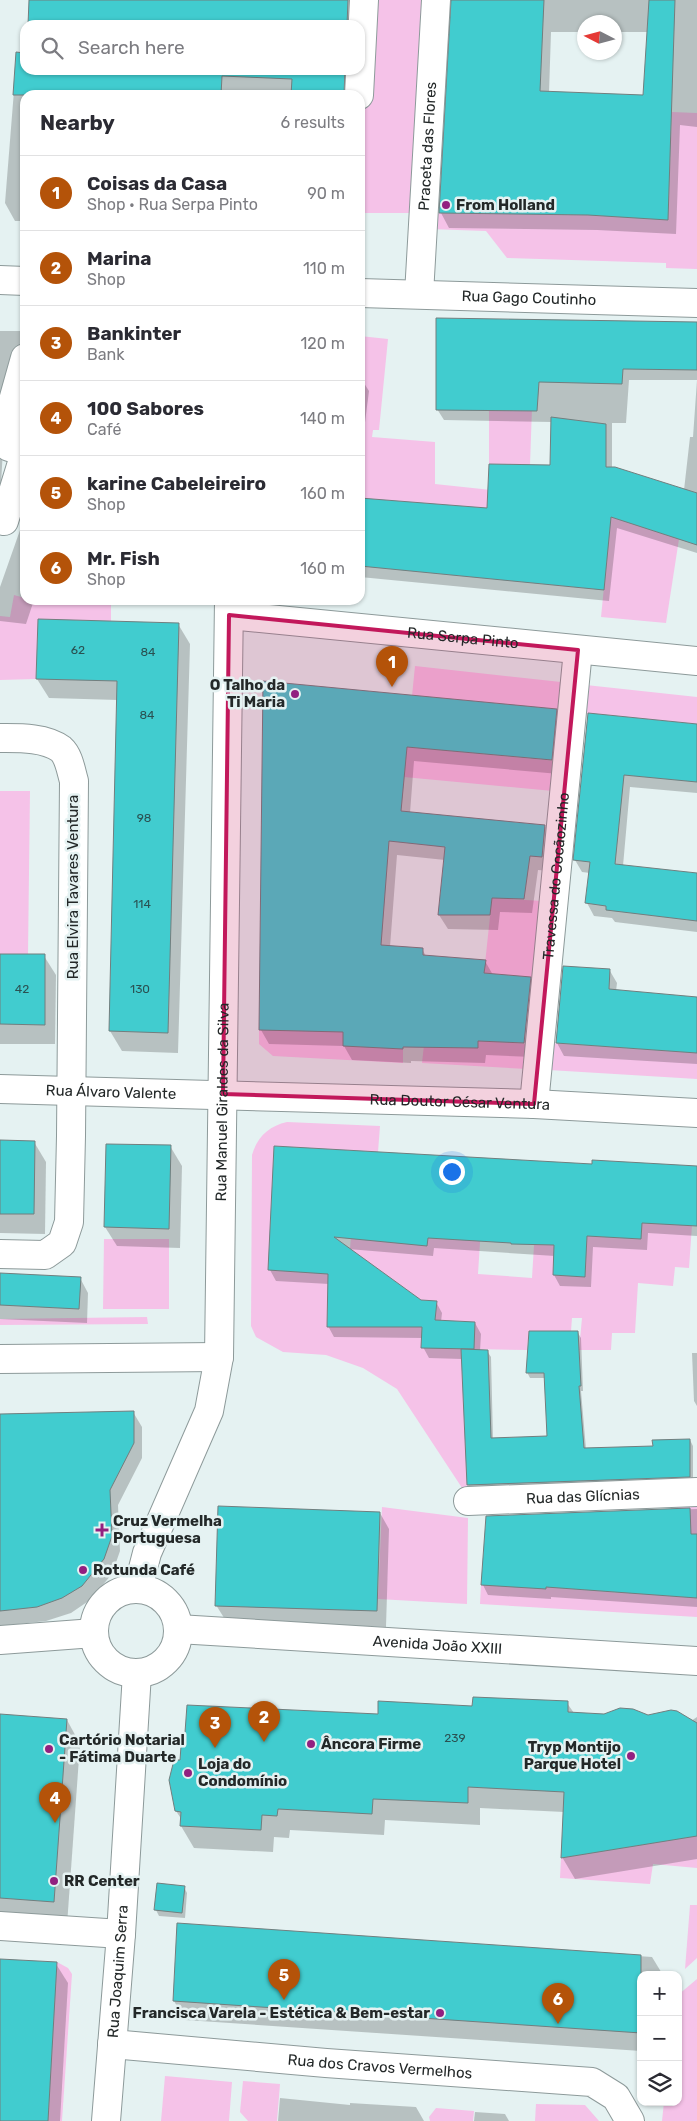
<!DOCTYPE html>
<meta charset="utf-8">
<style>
:root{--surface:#fff;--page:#f7f7f7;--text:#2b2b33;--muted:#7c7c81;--line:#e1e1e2;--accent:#b45309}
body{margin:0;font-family:Rubik,sans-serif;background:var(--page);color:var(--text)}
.controls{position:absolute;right:15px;bottom:15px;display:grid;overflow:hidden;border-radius:10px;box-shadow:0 1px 4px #0004}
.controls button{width:45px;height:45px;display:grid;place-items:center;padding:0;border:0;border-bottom:1px solid var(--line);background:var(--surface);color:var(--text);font:25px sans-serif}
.compass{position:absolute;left:577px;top:15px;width:45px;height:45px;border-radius:50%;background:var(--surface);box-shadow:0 1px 4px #0004;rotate:276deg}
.you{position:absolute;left:451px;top:1171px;width:18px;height:18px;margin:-12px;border:4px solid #fff;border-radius:50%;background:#1a73e8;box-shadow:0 0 0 8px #1a73e833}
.badge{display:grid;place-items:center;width:32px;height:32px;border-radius:50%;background:var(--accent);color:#fff;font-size:16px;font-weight:700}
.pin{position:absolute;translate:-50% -41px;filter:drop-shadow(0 1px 2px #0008)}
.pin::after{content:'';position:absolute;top:26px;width:18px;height:15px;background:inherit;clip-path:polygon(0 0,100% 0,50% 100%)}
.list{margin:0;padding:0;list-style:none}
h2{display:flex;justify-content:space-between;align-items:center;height:65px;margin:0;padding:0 20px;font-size:21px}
h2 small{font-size:16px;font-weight:400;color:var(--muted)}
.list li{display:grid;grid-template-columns:32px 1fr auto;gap:15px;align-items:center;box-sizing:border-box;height:75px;padding:0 20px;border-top:1px solid var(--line)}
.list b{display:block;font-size:19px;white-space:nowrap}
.list p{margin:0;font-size:16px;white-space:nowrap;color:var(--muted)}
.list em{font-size:16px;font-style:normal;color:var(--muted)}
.icon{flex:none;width:28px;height:28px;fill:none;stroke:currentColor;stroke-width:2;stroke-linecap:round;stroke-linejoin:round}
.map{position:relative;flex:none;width:697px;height:2121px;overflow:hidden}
.search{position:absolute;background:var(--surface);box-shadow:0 1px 4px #0004;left:20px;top:20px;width:345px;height:55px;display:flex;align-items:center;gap:12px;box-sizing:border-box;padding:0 18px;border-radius:15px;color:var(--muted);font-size:19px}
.panel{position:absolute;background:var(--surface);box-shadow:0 1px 4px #0004;left:20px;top:90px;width:345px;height:515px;border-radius:15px}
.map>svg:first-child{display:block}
.green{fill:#f5c2e8}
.shadow{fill:#0003;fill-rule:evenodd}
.building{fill:#41cccf;stroke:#727e7e}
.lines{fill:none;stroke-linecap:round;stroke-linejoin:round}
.minor-casing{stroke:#8d9a9a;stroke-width:30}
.minor{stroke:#fff;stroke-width:28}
.marked{fill:#c2185b;fill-opacity:0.2;stroke:#c2185b;stroke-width:4;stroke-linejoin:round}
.poi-dot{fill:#922080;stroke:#e5f2f2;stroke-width:2}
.labels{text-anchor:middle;stroke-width:5;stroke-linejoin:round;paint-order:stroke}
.number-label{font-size:12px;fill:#2a5152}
.street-label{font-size:15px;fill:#232828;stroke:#e5f2f2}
.poi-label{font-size:15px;font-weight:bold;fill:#232828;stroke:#e5f2f2;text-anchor:start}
</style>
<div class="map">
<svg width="697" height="2121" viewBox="0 0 697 2121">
<rect width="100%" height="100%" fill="#e5f2f2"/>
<g class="green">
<polygon points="355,0 440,0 429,213 588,215 668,220 672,112 697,113 697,269 666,268 666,263 507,258 486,231 429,229 429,213 360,213 360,95"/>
<polygon points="360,336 388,339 379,430 373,430 372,437 435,442 435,484 528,494 525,525 360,509 360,404 363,379 360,379"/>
<polygon points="532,408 530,465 489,464 489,409"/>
<polygon points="611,517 679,539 666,623 601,617"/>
<polygon points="14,595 25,598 25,600 111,600 111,621 38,620 36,679 0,680 0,616 10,617"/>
<polygon points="415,666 561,682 563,686 560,709 412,696"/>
<polygon points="586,685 697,697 697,724 582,713"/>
<polygon points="407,747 556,761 553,791 404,777"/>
<polygon points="0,791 30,791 28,954 0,954"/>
<polygon points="492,898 543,901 536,978 484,973"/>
<polygon points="327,996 345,997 343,1046 403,1049 403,1063 273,1056 259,1044 259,1030 316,1031"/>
<polygon points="425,1036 450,1048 477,1048 478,1041 530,1044 527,1069 422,1063"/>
<polygon points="550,1043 697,1053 697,1079 549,1070"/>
<path d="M287,1122L380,1126L378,1152L274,1146L269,1270L304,1272L307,1216L427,1246L428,1238L481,1227L478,1274L532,1278L535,1229L555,1230L553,1275L585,1277L587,1236L641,1239L642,1222L692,1225L689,1268L675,1267L673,1286L638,1283L635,1333H612L611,1350H579L582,1318H572L571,1331H529L527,1350L474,1349L475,1322L435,1320L437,1301L421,1300L372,1265L349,1263L351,1236L324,1234L333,1261L328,1283L327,1326L406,1327L422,1320L421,1347L461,1349L468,1497L397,1389L363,1368L326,1355L283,1352L256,1337L251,1326L252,1155C257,1137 269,1126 287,1122Z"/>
<polygon points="104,1239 169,1239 169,1309 103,1309"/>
<polygon points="147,1317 148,1324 0,1325 0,1319"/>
<polygon points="677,1498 697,1498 697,1534 676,1533"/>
<polygon points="382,1507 468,1518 467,1604 378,1599"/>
<polygon points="564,1514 560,1588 623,1593 625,1531 659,1590 658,1595 697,1598 697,1617 480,1604 481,1585"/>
<polygon points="697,1836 697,1868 653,1864 650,1884 560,1878 561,1858"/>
<polygon points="690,1905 697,1905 697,1958 685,1969"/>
<polygon points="57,1962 68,1968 72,1974 62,2121 48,2121"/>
<polygon points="697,1979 697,2121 662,2121 664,2102 678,2102 678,1995"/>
<polygon points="165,2076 232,2082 229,2121 161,2121"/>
<polygon points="243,2081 280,2084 277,2121 248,2121 240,2112"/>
<polygon points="536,2104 585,2105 599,2121 535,2121"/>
<polygon points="436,2108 474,2111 473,2121 430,2121 429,2117"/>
</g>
<g class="shadow">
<polygon points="31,0 365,0 357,25 29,25"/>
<path d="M450,0H697V127L680,125L676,234L597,230L449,228L441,213L453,2ZM584,22H614V32H648L644,96L549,93L551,32H584Z"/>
<polygon points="17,53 25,54 25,70 355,70 354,95 231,93 231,95 25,95 25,221 15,221 5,203"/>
<path d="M697,325V553L617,528L609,601L360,577V499L488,509L551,466L552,422L444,420L437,409ZM629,380H697L693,437H690L684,490L612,468V423H626Z"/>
<polygon points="0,331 21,331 25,338 25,368 4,431 0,502"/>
<polygon points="360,380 362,380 369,391 363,438 360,438"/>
<polygon points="25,516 25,600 34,600 26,624 0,621 0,587"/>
<polygon points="178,624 190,644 178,1053 122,1051 110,1031 118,700 49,698 37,679"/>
<polygon points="264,682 556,710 564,725 559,774 414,761 410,813 545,826 553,841 550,871 538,870 532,913 500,912 498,930 448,929 439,915 445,860 397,855 390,947 422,949 426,956 485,961 493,975 530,978 538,993 532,1057 486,1055 485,1063 411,1061 411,1063 352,1060 344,1046 269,1044 261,1030"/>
<polygon points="589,715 697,725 697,793 630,787 623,866 697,874 697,932 615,922 612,918 594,916 587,903 590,873 582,872 575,860"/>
<polygon points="0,955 44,956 56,975 55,1044 0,1044"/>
<polygon points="564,967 610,971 617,983 616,991 697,998 697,1064 564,1056 557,1043"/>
<polygon points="0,1141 34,1142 46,1162 45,1234 0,1233"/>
<polygon points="170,1146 182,1166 180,1248 117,1246 105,1227"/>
<polygon points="276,1148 593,1165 697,1167 697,1236 648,1233 647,1250 593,1247 591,1287 560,1286 554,1275 555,1256 434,1248 433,1256 348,1249 420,1301 436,1302 442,1313 441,1322 475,1323 481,1334 480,1351 487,1351 491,1357 493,1439 548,1437 545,1378 530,1378 527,1372 578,1333 581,1338 583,1391 581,1391 586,1449 654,1447 690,1440 693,1446 693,1482 472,1491 468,1485 462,1359 429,1358 423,1347 423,1338 334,1337 328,1326 329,1284 276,1281 270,1270"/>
<polygon points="0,1274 80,1278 88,1293 87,1323 0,1319"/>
<polygon points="692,1353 697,1353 697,1406 694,1401"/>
<polygon points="133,1412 142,1427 142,1458 118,1505 120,1551 112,1574 90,1600 71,1613 46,1621 0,1626 0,1415"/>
<polygon points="697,1509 697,1607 551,1597 551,1599 488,1595 483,1585 487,1517"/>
<polygon points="380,1513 389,1529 386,1627 226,1621 216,1605"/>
<polygon points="567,1703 574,1713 691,1721 697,1717 697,1859 575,1879 562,1857 564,1812 480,1808 480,1825 385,1820 384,1835 290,1830 289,1838 274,1837 273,1852 194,1848 181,1826 182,1820 176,1811 379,1715"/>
<polygon points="0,1715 67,1720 80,1744 67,1925 0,1917"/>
<polygon points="184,1887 187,1893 185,1918 159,1916 156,1910"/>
<polygon points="179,1924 652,1957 663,1975 641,1975 641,2051 185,2020 174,2001"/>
<polygon points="0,1960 56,1964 68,1983 60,2121 0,2121"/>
<polygon points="280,2098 350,2105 350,2103 416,2107 424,2121 278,2121"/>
<polygon points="475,2112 505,2114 509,2121 474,2121"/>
</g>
<g class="building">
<polygon points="29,0 348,0 347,25 28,25"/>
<polygon points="451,0 544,0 540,91 643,95 649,0 675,0 668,220 588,215 439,213"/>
<polygon points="16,52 25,53 25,70 345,70 344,95 291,95 292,79 222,76 221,95 13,95"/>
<polygon points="436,318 697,322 697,370 623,369 622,384 539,382 537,411 436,410"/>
<polygon points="551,417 606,424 606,467 615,467 697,493 697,545 611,517 604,590 360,566 360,498 487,508 489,464 550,465"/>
<polygon points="38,619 179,623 168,1033 109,1031 117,681 36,679"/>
<polygon points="263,681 557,709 552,760 407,747 401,811 545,825 542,857 530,856 524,899 492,898 490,915 438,915 445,847 389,841 381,945 423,948 423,955 486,960 484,973 531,977 524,1043 478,1041 478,1048 403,1047 403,1049 343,1046 343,1032 259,1030"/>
<polygon points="588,713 697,724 697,782 624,775 615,864 697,873 697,921 606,910 606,906 585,903 590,862 573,860"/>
<polygon points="0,954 45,954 45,1025 0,1024"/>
<polygon points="563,966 610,969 609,989 697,997 697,1053 556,1043"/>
<polygon points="0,1140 35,1141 34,1214 0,1214"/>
<polygon points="106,1144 171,1145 169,1229 104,1227"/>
<polygon points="274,1146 592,1164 592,1160 697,1166 697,1226 642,1223 641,1239 587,1236 585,1277 553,1275 554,1245 511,1244 511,1243 428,1238 427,1246 334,1237 421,1300 437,1301 435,1320 475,1322 474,1349 421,1348 422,1327 327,1327 328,1274 268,1270"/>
<polygon points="0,1273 81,1277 79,1309 0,1305"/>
<polygon points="529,1331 578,1331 581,1386 579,1386 584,1448 653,1446 652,1440 690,1439 690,1477 467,1485 461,1349 488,1350 491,1438 547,1436 544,1373 526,1373"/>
<polygon points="134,1411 134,1443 110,1490 112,1536 104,1559 82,1586 62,1598 37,1607 0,1611 0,1414"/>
<polygon points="218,1506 380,1512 377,1611 215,1606"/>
<polygon points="690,1508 691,1534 697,1534 697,1598 546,1587 546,1589 481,1585 486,1516"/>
<polygon points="473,1697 568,1701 568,1712 604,1714 620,1708 633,1709 648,1715 671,1710 677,1711 697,1723 697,1836 561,1858 564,1792 468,1787 468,1803 373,1799 372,1814 278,1809 277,1816 262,1815 261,1830 180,1826 181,1812 175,1811 169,1780 174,1760 180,1760 181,1746 184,1746 187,1705 378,1714 378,1701 472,1706"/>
<polygon points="0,1714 67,1719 54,1902 0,1898"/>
<polygon points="157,1883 185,1886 182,1913 154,1910"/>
<polygon points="177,1923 641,1955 641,2033 173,2001"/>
<polygon points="0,1959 57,1962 48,2121 0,2121"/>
</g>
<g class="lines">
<defs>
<g id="minor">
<polyline points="359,95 364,0"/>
<polyline points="0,280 25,281"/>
<path id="s1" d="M360,293L697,303"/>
<path id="s2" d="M419,294L436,0"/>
<polyline points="25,358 9,415 9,447 25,452"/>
<polyline points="4,521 25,453"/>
<path id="s3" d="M229,615L697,661"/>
<path d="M0,738C18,738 45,737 61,749C69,756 71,771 74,781L71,1136L69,1222L62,1243L45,1255L0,1254"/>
<path id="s4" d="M0,1089L534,1104L697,1113"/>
<path id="s5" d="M534,1104L578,650"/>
<polyline points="0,1359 219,1357"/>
<path id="s6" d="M468,1501L697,1492"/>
<path id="s7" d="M138,1588L147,1553L209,1411L219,1357L229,600"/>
<circle cx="136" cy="1631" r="42"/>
<path id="s8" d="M178,1629L697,1661"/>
<polyline points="0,1640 94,1633"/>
<polyline points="0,1926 121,1934"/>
<path id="s9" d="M112,2044L326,2063L592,2082L616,2097L630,2121"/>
<path id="s10" d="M106,2121L121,1934L137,1673"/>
</g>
</defs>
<use href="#minor" class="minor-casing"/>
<use href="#minor" class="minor"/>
</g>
<path class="marked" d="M229,615L578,650L534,1104L223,1094Z"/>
<g class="poi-dot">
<circle cx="446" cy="205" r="5"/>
<circle cx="295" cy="694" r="5"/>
<path d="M99.5 1522.5h5v5h5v5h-5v5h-5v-5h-5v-5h5z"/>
<circle cx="83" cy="1570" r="5"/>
<circle cx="311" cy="1744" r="5"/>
<circle cx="49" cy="1749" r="5"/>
<circle cx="631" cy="1756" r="5"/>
<circle cx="188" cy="1773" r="5"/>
<circle cx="54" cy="1881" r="5"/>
<circle cx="440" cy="2013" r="5"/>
</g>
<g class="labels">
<g class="number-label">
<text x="78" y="654">62</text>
<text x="148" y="656">84</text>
<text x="147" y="719">84</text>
<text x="144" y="822">98</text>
<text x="142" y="908">114</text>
<text x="22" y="993">42</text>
<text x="140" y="993">130</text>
<text x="455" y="1742">239</text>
</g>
<g class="street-label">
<text dy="5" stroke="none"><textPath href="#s2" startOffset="148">Praceta das Flores</textPath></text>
<text dy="5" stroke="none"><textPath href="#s1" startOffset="169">Rua Gago Coutinho</textPath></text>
<text dy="5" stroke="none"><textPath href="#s3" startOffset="235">Rua Serpa Pinto</textPath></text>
<text dy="5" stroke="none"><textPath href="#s5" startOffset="229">Travessa do Cocãozinho</textPath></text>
<text transform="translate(73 887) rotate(-90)" y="5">Rua Elvira Tavares Ventura</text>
<text dy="5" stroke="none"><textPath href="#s4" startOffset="111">Rua Álvaro Valente</textPath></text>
<text dy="5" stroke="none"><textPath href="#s7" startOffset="501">Rua Manuel Giraldes da Silva</textPath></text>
<text dy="5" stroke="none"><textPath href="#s4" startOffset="460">Rua Doutor César Ventura</textPath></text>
<text dy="5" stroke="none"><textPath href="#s6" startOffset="115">Rua das Glícnias</textPath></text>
<text dy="5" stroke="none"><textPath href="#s8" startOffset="260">Avenida João XXIII</textPath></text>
<text dy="5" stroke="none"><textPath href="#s10" startOffset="150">Rua Joaquim Serra</textPath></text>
<text dy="5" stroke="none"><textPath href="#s9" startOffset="269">Rua dos Cravos Vermelhos</textPath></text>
</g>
<g class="poi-label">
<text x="456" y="210">From Holland</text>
<text x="285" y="690" text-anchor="end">O Talho da<tspan x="285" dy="17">Ti Maria</tspan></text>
<text x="113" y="1526">Cruz Vermelha<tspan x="113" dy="17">Portuguesa</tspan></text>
<text x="93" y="1575">Rotunda Café</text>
<text x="59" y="1745">Cartório Notarial<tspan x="59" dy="17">- Fátima Duarte</tspan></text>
<text x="321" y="1749">Âncora Firme</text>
<text x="621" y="1752" text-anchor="end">Tryp Montijo<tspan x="621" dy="17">Parque Hotel</tspan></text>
<text x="198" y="1769">Loja do<tspan x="198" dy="17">Condomínio</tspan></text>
<text x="64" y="1886">RR Center</text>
<text x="430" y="2018" text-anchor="end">Francisca Varela - Estética &amp; Bem-estar</text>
</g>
</g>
</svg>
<div class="controls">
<button>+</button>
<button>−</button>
<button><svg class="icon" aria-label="layers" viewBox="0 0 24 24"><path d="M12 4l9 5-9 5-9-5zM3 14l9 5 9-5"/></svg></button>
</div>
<svg class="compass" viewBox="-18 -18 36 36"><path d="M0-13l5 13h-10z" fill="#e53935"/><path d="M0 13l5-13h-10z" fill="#7c7c81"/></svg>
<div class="you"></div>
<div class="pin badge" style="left:392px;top:687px">1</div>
<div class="pin badge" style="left:264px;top:1742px">2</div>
<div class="pin badge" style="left:215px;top:1748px">3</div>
<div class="pin badge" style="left:55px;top:1823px">4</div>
<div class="pin badge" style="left:284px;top:2000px">5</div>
<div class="pin badge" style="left:558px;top:2024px">6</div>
<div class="search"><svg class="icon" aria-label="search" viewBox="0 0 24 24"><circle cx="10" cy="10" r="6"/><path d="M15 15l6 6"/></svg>Search here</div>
<section class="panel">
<h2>Nearby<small>6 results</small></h2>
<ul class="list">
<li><span class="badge">1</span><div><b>Coisas da Casa</b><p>Shop · Rua Serpa Pinto</p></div><em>90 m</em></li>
<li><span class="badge">2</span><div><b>Marina</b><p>Shop</p></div><em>110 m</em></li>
<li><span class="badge">3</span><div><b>Bankinter</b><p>Bank</p></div><em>120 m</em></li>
<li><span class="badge">4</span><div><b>100 Sabores</b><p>Café</p></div><em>140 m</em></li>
<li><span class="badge">5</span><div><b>karine Cabeleireiro</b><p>Shop</p></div><em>160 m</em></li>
<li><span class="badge">6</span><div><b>Mr. Fish</b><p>Shop</p></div><em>160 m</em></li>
</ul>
</section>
</div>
